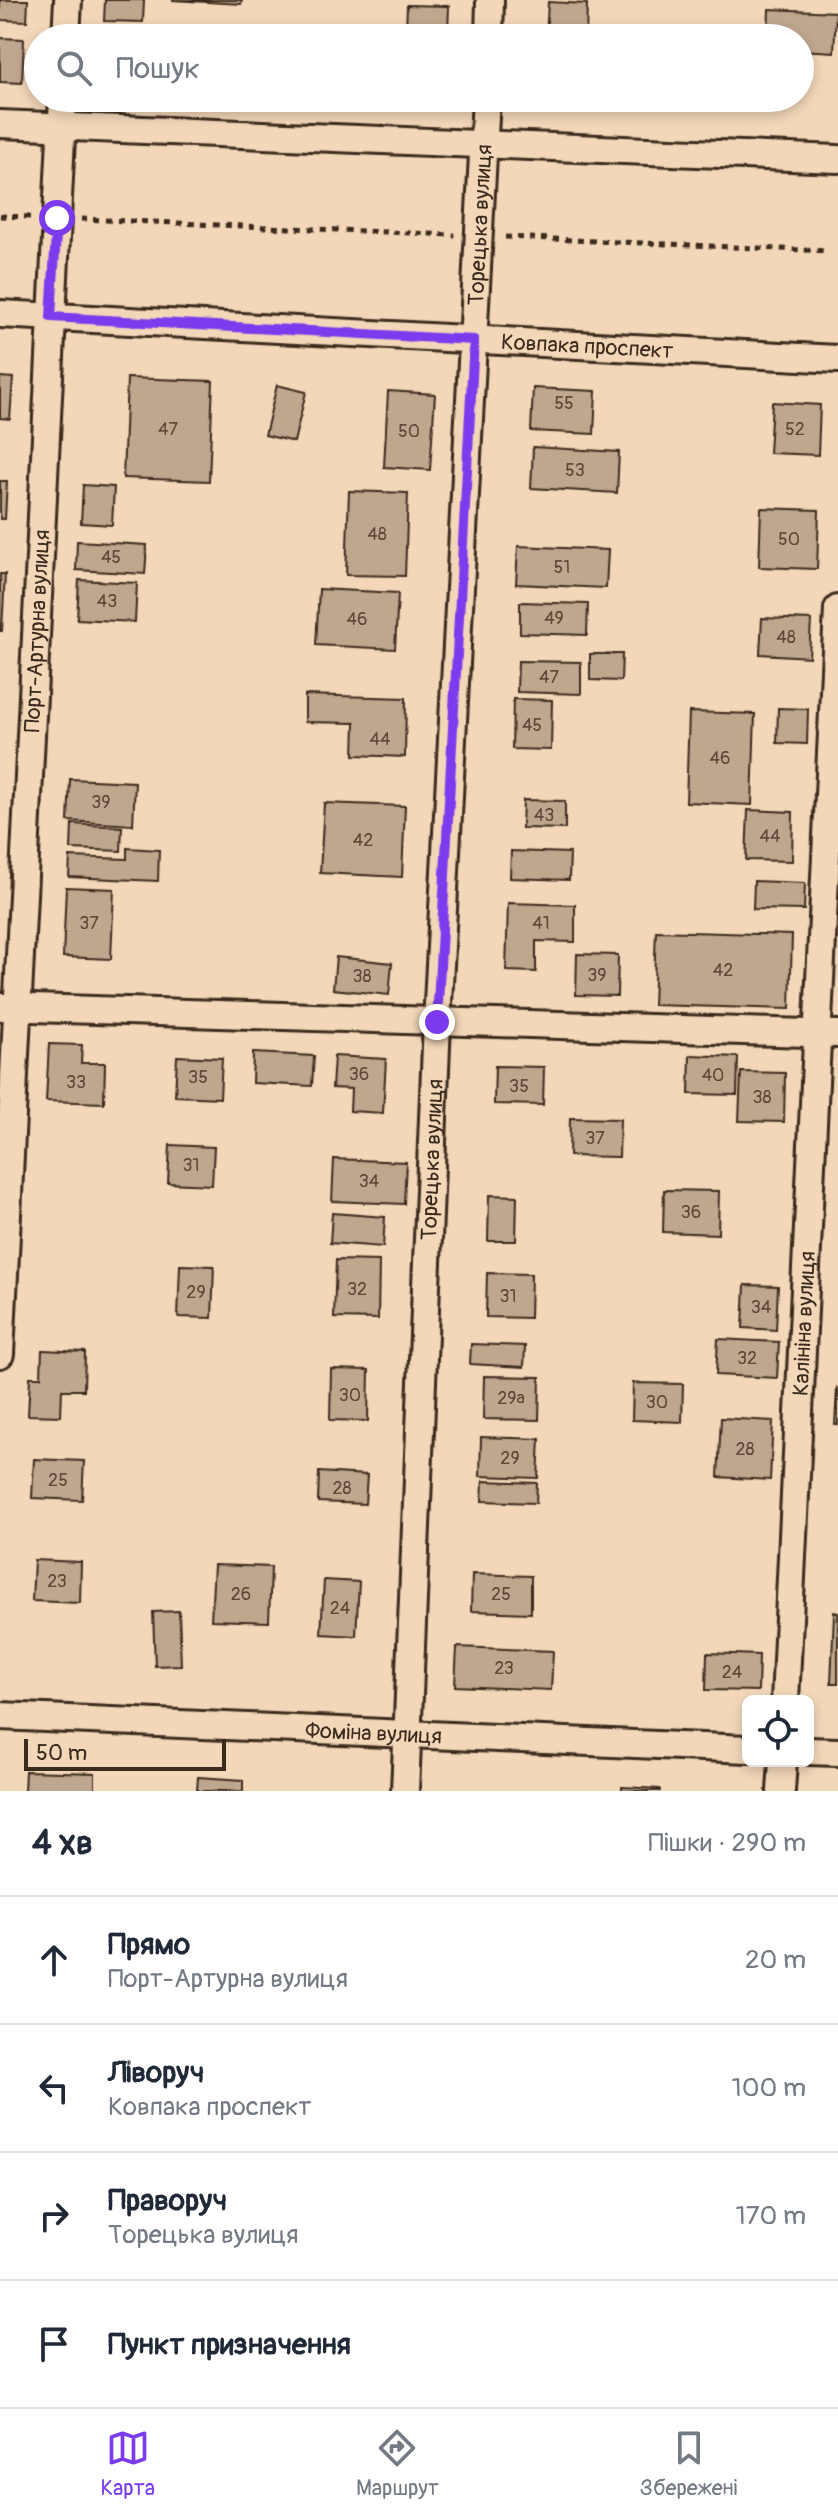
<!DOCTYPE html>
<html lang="uk">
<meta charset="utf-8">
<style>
:root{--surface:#fff;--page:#f6f6f7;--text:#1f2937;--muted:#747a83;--line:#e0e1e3;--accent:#7c3aed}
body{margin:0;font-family:Pangolin,sans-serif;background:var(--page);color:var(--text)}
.controls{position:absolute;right:24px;bottom:24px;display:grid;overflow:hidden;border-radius:12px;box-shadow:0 4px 12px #0003}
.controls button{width:72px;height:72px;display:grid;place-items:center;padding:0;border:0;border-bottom:2px solid var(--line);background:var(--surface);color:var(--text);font:40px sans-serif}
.scale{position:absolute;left:24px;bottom:20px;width:202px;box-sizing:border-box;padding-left:8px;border:4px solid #3b2a1e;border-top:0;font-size:22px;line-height:28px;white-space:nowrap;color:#3b2a1e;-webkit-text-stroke:6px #f2d7b9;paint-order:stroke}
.stop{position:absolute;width:24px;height:24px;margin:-18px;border:6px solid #7c3aed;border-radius:50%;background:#fff}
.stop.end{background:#7c3aed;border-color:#fff;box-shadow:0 2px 8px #0008}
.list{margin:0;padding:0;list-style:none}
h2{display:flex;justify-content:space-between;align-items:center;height:104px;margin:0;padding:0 32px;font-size:34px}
h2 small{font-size:26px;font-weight:400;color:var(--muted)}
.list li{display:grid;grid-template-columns:52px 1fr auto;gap:24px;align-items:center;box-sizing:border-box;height:128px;padding:0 32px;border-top:2px solid var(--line)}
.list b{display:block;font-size:30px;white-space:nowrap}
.list p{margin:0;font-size:26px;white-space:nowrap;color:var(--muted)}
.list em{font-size:26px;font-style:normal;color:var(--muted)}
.icon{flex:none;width:44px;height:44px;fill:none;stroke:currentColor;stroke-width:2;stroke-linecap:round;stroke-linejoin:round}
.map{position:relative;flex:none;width:838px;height:1791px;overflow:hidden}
.search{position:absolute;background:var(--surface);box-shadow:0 4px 12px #0003;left:24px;right:24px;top:24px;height:88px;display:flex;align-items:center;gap:20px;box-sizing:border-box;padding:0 28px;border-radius:44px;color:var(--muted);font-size:30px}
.sheet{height:616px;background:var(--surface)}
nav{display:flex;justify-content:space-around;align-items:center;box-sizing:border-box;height:112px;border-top:2px solid var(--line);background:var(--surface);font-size:22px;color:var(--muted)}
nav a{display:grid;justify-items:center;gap:4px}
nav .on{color:var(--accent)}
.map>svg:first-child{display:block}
.building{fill:#bfa68e;stroke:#3b2a1e;stroke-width:2}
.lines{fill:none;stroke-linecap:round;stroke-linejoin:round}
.street-casing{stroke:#3b2a1e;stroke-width:32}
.path{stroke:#3b2a1e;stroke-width:5;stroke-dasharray:6 6;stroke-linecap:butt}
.street{stroke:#f2d7b9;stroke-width:26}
.route{stroke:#7c3aed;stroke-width:10}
.labels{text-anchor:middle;stroke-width:6;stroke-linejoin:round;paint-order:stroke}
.number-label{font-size:18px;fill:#5c493a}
.street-label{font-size:22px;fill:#3b2a1e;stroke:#f2d7b9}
</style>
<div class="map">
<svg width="838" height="1791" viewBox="0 0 838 1791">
<rect width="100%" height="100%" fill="#f2d7b9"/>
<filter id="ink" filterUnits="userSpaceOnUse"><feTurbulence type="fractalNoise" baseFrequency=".0125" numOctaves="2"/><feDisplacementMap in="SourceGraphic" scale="16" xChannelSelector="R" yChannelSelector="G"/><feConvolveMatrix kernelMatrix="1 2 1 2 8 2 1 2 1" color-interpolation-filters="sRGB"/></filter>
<g filter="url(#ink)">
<g class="building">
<polygon points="0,0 28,0 27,21 0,20"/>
<polygon points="105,0 144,0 143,22 104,21"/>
<polygon points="172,0 242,0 241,4"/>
<polygon points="548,2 587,4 586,38 546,38"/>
<polygon points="407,5 449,6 448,32 406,30"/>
<polygon points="769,9 836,12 834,52 800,50 800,38 768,38"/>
<polygon points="0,38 24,39 22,83 0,82"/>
<polygon points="400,98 435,98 435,105 400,104"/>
<polygon points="0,377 13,378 10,419 0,418"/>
<polygon points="127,378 213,381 209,481 123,478"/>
<polygon points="277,385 306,392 294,442 265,435"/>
<polygon points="533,388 596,391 594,434 531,431"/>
<polygon points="388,391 435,394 430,470 384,467"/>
<polygon points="772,402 820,405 818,455 769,453"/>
<polygon points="533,447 619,452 617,493 531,488"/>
<polygon points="0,481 7,481 5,519 0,519"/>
<polygon points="83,485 114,487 112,525 81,523"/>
<polygon points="349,491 408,493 405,576 346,575"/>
<polygon points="761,508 819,510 817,569 759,567"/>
<polygon points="77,541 147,545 145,574 76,570"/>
<polygon points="518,546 608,550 606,588 516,584"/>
<polygon points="0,574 5,574 2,631 0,631"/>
<polygon points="79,580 137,583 135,622 77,619"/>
<polygon points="319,589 398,593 395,649 316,645"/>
<polygon points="520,602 588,604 587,635 520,633"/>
<polygon points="762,618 811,620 809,657 760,654"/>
<polygon points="590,654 622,654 621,681 590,680"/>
<polygon points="518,661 581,662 581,694 517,692"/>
<polygon points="305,695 406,698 405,757 354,755 355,723 305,722"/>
<polygon points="513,699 552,700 551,750 512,749"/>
<polygon points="778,708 808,709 807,744 777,743"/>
<polygon points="689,712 755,714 752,805 686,802"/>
<polygon points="70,779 135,782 133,825 68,821"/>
<polygon points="523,800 565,801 565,829 522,828"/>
<polygon points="324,803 405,806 402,877 320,873"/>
<polygon points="748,810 793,812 792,861 746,860"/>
<polygon points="72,824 122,827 121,851 71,849"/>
<polygon points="127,848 159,850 158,881 69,877 70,857 127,859"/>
<polygon points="511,851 570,853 569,880 510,878"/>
<polygon points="754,881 805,883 804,910 753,909"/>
<polygon points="66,887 114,889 111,959 63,957"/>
<polygon points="508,903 575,905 575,942 536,941 536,972 506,971"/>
<polygon points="656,931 792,935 790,1009 653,1005"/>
<polygon points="577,954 618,955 617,996 576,995"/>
<polygon points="336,957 392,963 389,995 333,989"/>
<polygon points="49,1044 82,1045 81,1063 105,1063 104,1103 46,1101"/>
<polygon points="253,1053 314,1056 312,1086 252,1083"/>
<polygon points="690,1055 738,1057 737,1095 689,1094"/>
<polygon points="177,1056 222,1058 220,1098 175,1096"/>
<polygon points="334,1056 386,1059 383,1113 350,1111 351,1089 332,1088"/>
<polygon points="495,1066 544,1067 543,1105 494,1104"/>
<polygon points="741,1072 785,1073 784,1122 739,1121"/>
<polygon points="570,1118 620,1119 619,1157 569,1156"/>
<polygon points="170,1145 214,1147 212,1185 168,1183"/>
<polygon points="334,1159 406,1162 404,1204 332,1201"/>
<polygon points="664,1190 719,1191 718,1234 663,1232"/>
<polygon points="489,1195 517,1196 516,1241 488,1241"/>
<polygon points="332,1213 385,1217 383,1247 330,1243"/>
<polygon points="336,1260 379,1261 378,1319 334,1318"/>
<polygon points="180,1265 214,1266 212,1318 178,1317"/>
<polygon points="487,1273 531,1274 530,1318 486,1317"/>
<polygon points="745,1285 778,1286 776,1330 743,1328"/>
<polygon points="718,1339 779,1342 777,1378 716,1375"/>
<polygon points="471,1344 525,1346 524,1367 470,1364"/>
<polygon points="42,1350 85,1352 84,1390 62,1390 61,1416 28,1415 30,1377 41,1377"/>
<polygon points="331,1369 369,1370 368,1421 330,1420"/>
<polygon points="484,1376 540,1377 539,1420 483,1419"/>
<polygon points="633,1383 683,1384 682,1422 632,1420"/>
<polygon points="837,1388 838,1389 838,1425 835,1425"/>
<polygon points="721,1418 773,1421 770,1480 718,1477"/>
<polygon points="481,1437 540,1439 538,1478 480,1476"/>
<polygon points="34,1459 84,1461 82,1500 32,1498"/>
<polygon points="319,1472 367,1475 365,1504 318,1502"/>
<polygon points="483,1481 537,1483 536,1503 482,1501"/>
<polygon points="34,1560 81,1562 80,1603 32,1601"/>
<polygon points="214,1565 271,1567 269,1622 211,1620"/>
<polygon points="472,1574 531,1576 531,1613 471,1611"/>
<polygon points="324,1580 359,1582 356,1636 321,1634"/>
<polygon points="179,1611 181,1665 155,1666 153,1612"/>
<polygon points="834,1612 838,1612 838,1683 831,1683"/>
<polygon points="457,1647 553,1651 551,1690 455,1686"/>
<polygon points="707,1653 759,1655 758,1691 706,1690"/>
<polygon points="25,1771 95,1773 95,1791 24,1791"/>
<polygon points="198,1777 243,1780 243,1791 197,1791"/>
<polygon points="622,1787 660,1789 660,1791 622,1791"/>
</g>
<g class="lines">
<defs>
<g id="street">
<polyline points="66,38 68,0"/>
<polyline points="489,38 490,0"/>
<polyline points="0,124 838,159"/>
<path id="s1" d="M0,314L838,359"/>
<polyline points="2,1007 838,1034"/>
<path id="s2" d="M0,1354L63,98"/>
<path id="s3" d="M785,1701L838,609"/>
<path id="s4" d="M0,1716L748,1749"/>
<polyline points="808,1751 838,1752"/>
<path id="s5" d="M405,1791L437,1022L486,98"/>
<polyline points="781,1791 783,1761"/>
</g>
</defs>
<use href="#street" class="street-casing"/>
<g class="path">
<polyline points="0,216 31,217"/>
<polyline points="81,219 455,235"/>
<polyline points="505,237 826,251"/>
</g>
<use href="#street" class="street"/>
</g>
</g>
<g class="lines" filter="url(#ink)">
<polyline class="route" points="57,218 51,317 474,340 437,1022"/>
</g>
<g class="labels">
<g class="number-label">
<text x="564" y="409">55</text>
<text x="168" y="435">47</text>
<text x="795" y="435">52</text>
<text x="409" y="437">50</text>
<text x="575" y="476">53</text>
<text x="377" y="540">48</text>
<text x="789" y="545">50</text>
<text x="111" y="563">45</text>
<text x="562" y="573">51</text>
<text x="107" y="607">43</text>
<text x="554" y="624">49</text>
<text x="357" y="625">46</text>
<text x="786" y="643">48</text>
<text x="549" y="683">47</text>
<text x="532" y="731">45</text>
<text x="380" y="745">44</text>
<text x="720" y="764">46</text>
<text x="101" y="808">39</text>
<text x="544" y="821">43</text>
<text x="770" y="842">44</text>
<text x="363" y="846">42</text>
<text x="89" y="929">37</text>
<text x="541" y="929">41</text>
<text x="723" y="976">42</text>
<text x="597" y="981">39</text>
<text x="362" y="982">38</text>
<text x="359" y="1080">36</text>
<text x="713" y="1081">40</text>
<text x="198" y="1083">35</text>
<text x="76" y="1088">33</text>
<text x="519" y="1092">35</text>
<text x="762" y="1103">38</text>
<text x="595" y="1144">37</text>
<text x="191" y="1171">31</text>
<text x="369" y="1187">34</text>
<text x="691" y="1218">36</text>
<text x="357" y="1295">32</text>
<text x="196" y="1298">29</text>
<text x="508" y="1302">31</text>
<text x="761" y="1313">34</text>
<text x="747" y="1364">32</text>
<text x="350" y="1401">30</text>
<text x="511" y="1404">29а</text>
<text x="657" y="1408">30</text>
<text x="745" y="1455">28</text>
<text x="510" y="1464">29</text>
<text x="58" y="1486">25</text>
<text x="342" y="1494">28</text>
<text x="57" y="1587">23</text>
<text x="241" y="1600">26</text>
<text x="501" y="1600">25</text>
<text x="340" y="1614">24</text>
<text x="504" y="1674">23</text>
<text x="732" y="1678">24</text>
</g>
<g class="street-label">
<text dy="8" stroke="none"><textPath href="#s5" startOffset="1568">Торецька вулиця</textPath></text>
<text dy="8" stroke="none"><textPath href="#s1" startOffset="588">Ковпака проспект</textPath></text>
<text dy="8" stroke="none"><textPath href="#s2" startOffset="724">Порт-Артурна вулиця</textPath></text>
<text dy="8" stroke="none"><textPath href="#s5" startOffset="632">Торецька вулиця</textPath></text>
<text dy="8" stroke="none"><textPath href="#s3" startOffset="378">Калініна вулиця</textPath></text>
<text dy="8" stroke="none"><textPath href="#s4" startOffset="374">Фоміна вулиця</textPath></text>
</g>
</g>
</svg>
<div class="controls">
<button><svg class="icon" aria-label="locate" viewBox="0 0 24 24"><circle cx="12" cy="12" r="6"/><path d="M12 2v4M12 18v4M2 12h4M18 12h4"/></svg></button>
</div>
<div class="scale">50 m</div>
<div class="stop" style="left:57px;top:218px"></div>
<div class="stop end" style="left:437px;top:1022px"></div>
<div class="search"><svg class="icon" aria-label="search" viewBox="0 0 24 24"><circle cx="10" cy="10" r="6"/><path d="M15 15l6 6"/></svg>Пошук</div>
</div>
<section class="sheet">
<h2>4 хв<small>Пішки · 290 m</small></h2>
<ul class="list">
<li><svg class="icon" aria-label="ahead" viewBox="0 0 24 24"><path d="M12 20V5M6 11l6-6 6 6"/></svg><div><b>Прямо</b><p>Порт-Артурна вулиця</p></div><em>20 m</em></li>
<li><svg class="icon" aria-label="left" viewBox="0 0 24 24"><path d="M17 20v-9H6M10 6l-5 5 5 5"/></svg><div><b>Ліворуч</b><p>Ковпака проспект</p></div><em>100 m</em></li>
<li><svg class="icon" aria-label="right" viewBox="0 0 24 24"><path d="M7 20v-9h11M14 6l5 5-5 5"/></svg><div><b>Праворуч</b><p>Торецька вулиця</p></div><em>170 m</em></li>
<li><svg class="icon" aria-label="arrive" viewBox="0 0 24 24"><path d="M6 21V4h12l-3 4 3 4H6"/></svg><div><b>Пункт призначення</b></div></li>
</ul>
</section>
<nav>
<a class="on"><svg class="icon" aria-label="map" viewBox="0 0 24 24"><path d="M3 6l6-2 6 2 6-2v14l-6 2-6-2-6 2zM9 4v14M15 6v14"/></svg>Карта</a>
<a><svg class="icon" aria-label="directions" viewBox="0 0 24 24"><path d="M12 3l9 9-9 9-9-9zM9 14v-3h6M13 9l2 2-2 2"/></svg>Маршрут</a>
<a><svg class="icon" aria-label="saved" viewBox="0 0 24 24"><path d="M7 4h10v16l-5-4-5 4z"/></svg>Збережені</a>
</nav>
